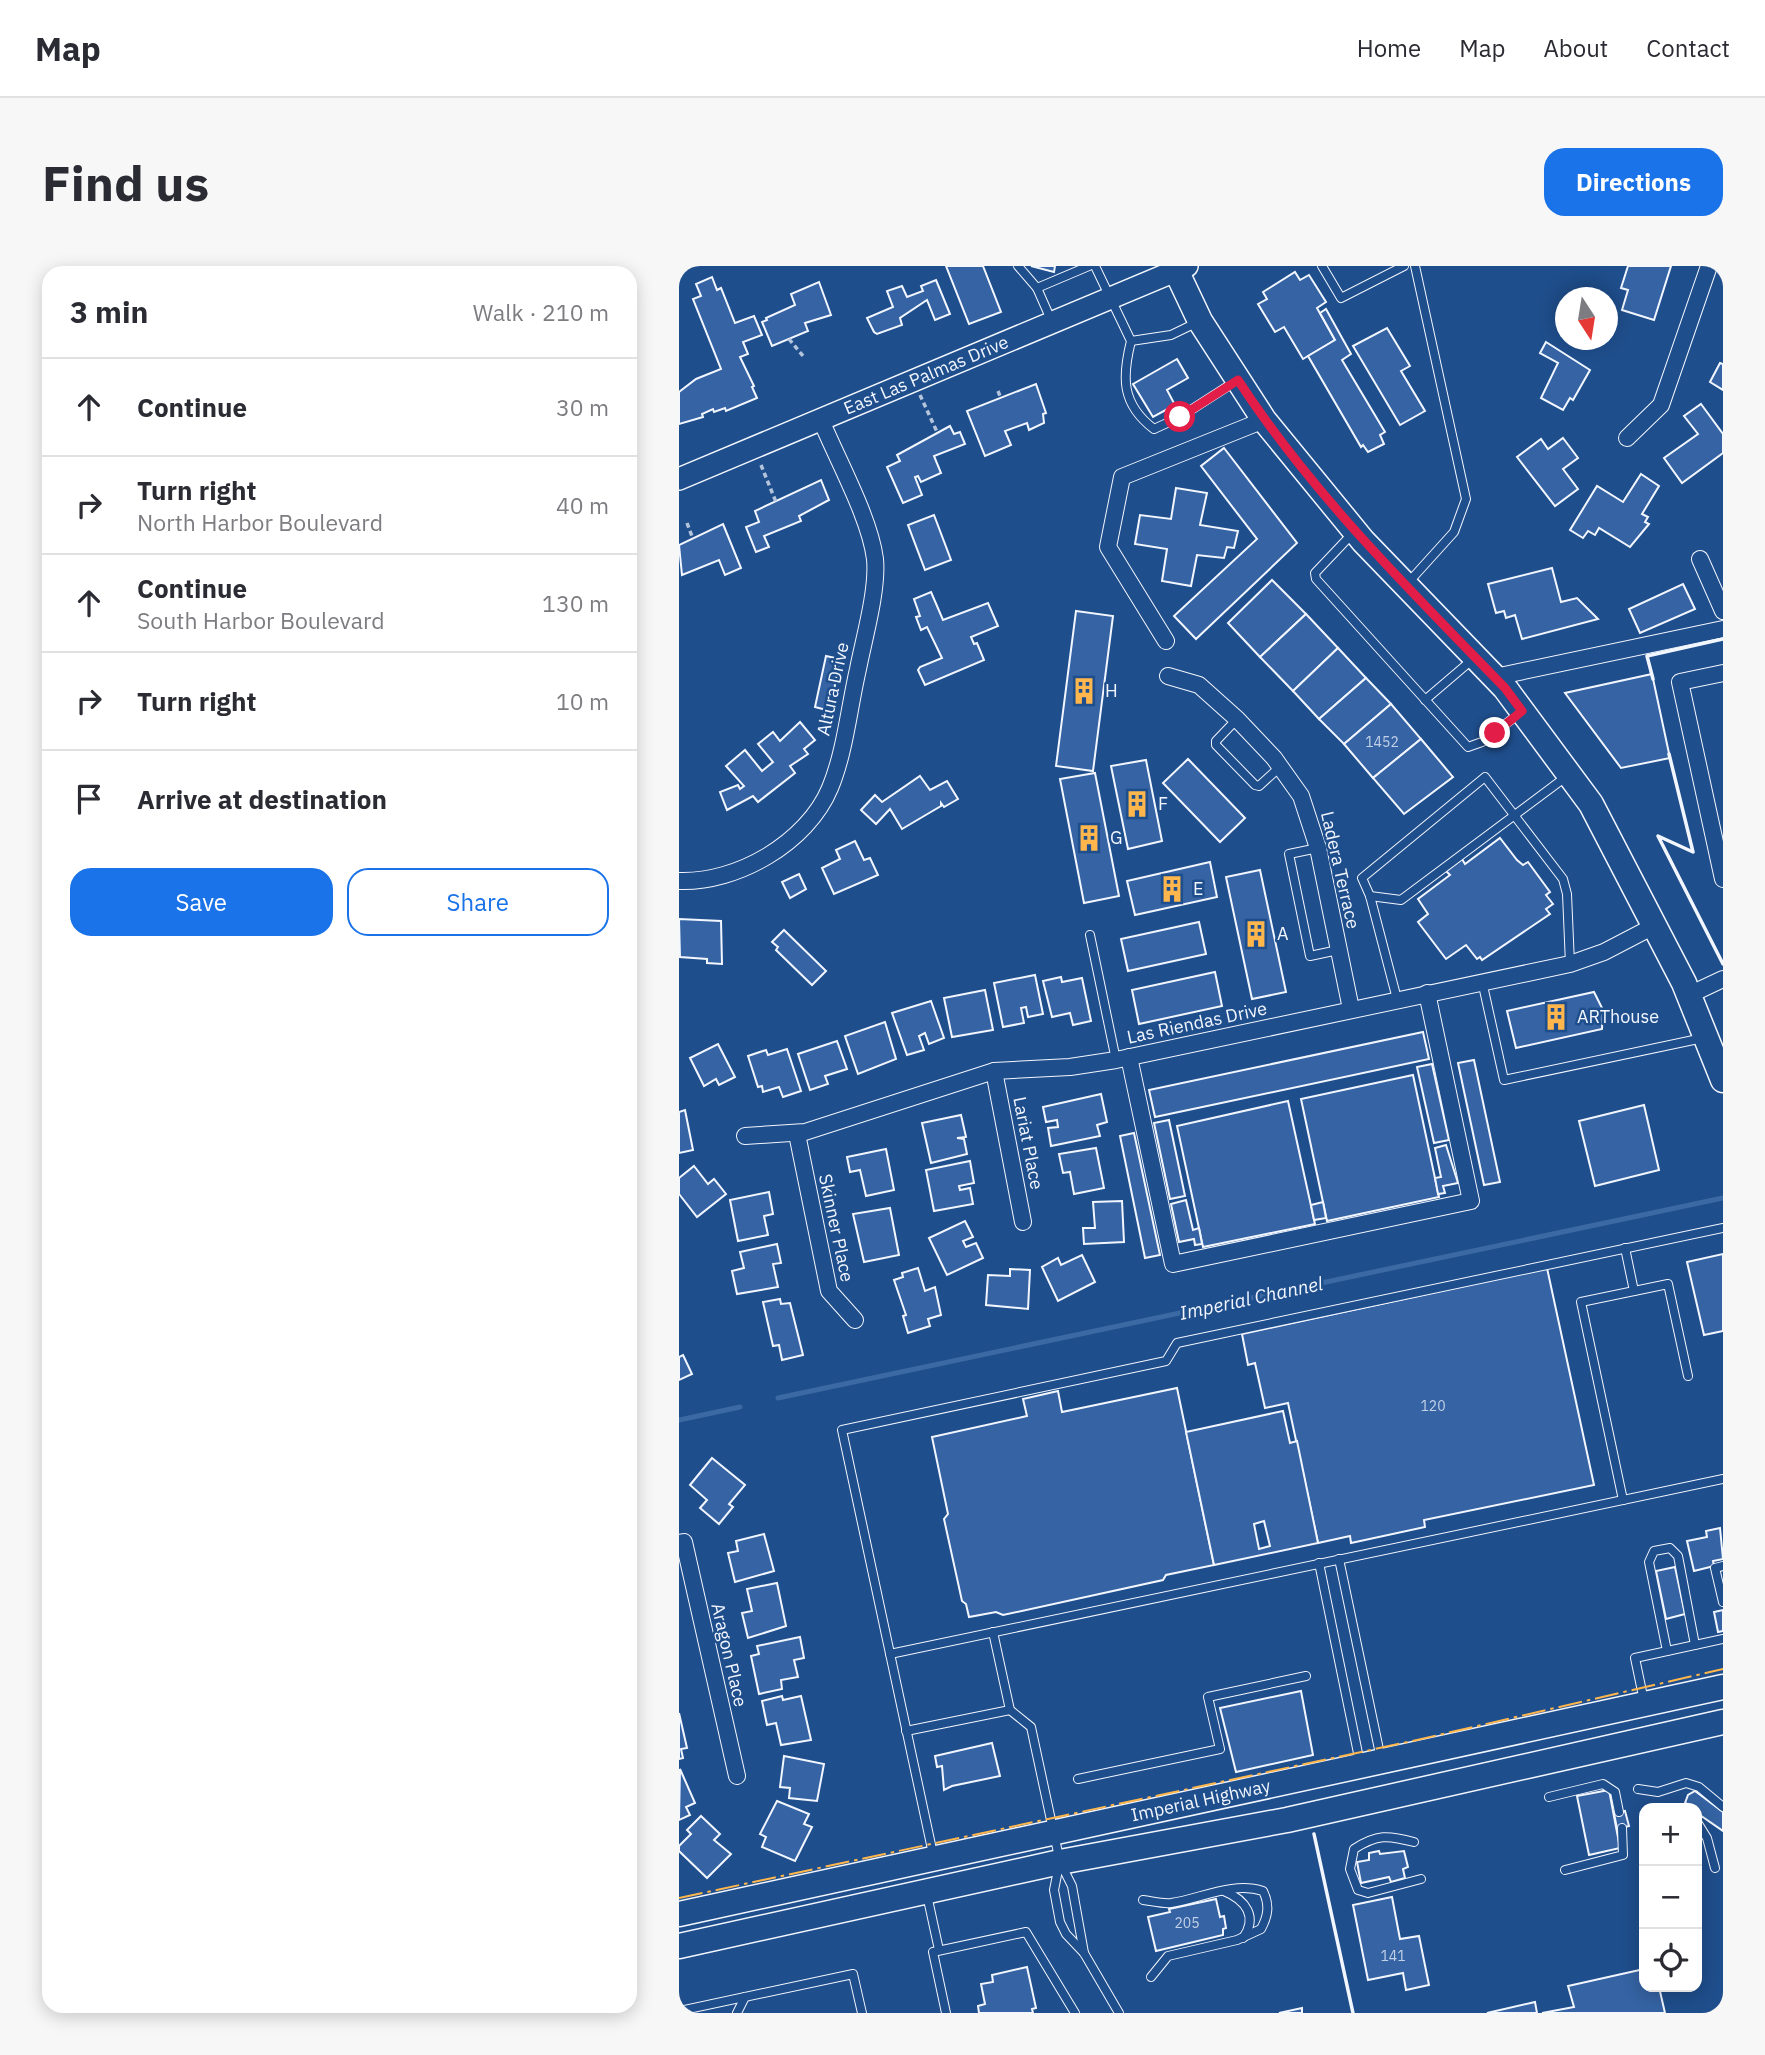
<!DOCTYPE html>
<meta charset="utf-8">
<style>
:root{--surface:#fff;--page:#f7f7f7;--text:#2b2b33;--muted:#7c7c81;--line:#e1e1e2;--accent:#1a73e8}
body{margin:0;font-family:"IBM Plex Sans",sans-serif;background:var(--page);color:var(--text)}
.controls{position:absolute;right:21px;bottom:21px;display:grid;overflow:hidden;border-radius:14px;box-shadow:0 4px 18px #0003}
.controls button{width:63px;height:63px;display:grid;place-items:center;padding:0;border:0;border-bottom:2px solid var(--line);background:var(--surface);color:var(--text);font:35px sans-serif}
.compass{position:absolute;left:876px;top:21px;width:63px;height:63px;border-radius:50%;background:var(--surface);box-shadow:0 4px 18px #0003;rotate:168deg}
.stop{position:absolute;width:21px;height:21px;margin:-16px;border:5px solid #e11d48;border-radius:50%;background:#fff}
.stop.end{background:#e11d48;border-color:#fff;box-shadow:0 2px 7px #0008}
.list{margin:0;padding:0;list-style:none}
h2{display:flex;justify-content:space-between;align-items:center;height:91px;margin:0;padding:0 28px;font-size:30px}
h2 small{font-size:23px;font-weight:400;color:var(--muted)}
.list li{display:grid;grid-template-columns:46px 1fr auto;gap:21px;align-items:center;box-sizing:border-box;height:98px;padding:0 28px;border-top:2px solid var(--line)}
.list b{display:block;font-size:26px;white-space:nowrap}
.list p{margin:0;font-size:23px;white-space:nowrap;color:var(--muted)}
.list em{font-size:23px;font-style:normal;color:var(--muted)}
.actions{display:flex;gap:14px;padding:21px 28px}
.actions a{flex:1;padding:16px 0;border:2px solid var(--accent);border-radius:21px;text-align:center;font-size:24px;color:var(--accent)}
.actions .main{background:var(--accent);color:#fff}
.icon{flex:none;width:38px;height:38px;fill:none;stroke:currentColor;stroke-width:2;stroke-linecap:round;stroke-linejoin:round}
.map{position:relative;flex:none;width:1044px;height:1747px;overflow:hidden;border-radius:21px}
header{display:flex;align-items:center;gap:42px;box-sizing:border-box;height:98px;padding:0 35px;background:var(--surface);border-bottom:2px solid var(--line)}
header strong{font-size:33px}
nav{display:flex;gap:38px;margin-inline-start:auto;font-size:24px}
.intro{display:flex;align-items:center;justify-content:space-between;box-sizing:border-box;height:168px;padding:0 42px}
h1{margin:0;font-size:49px}
.button{padding:18px 32px;border-radius:21px;background:var(--accent);color:#fff;font-size:24px;font-weight:700}
main{display:flex;gap:42px;padding:0 42px}
aside{flex:1;background:var(--surface);border-radius:21px;box-shadow:0 4px 18px #0003}
.map>svg:first-child{display:block}
.lines{fill:none;stroke-linecap:round;stroke-linejoin:round}
.stream{stroke:#3b69a3;stroke-width:5}
.building{fill:#3563a3;stroke:#f2f6ff;stroke-width:2;fill-rule:evenodd}
.lane-casing{stroke:#f2f6ff;stroke-width:10}
.street-casing{stroke:#f2f6ff;stroke-width:18}
.secondary-casing{stroke:#f2f6ff;stroke-width:24}
.primary-casing{stroke:#f2f6ff;stroke-width:27}
.path{stroke:#b3c4dc;stroke-width:3.5;stroke-dasharray:5 3.5;stroke-linecap:butt}
.lane{stroke:#1f4e8c;stroke-width:8}
.street{stroke:#1f4e8c;stroke-width:16}
.secondary{stroke:#1f4e8c;stroke-width:21}
.primary{stroke:#1f4e8c;stroke-width:24}
.wall{stroke:#f2f6ff;stroke-width:3.5}
.power{stroke:#ffb74d;stroke-width:2;stroke-dasharray:24 5 3.5 5;stroke-linecap:butt}
.route{stroke:#e11d48;stroke-width:9}
.labels{text-anchor:middle;stroke-width:5;stroke-linejoin:round;paint-order:stroke}
.number-label{font-size:14px;fill:#c3d1e8}
.street-label{font-size:18px;fill:#f2f6ff;stroke:#1f4e8c}
.poi-label{font-size:18px;fill:#f2f6ff;stroke:#1f4e8c;text-anchor:start}
.water-label{font-size:19px;font-style:italic;fill:#f2f6ff;stroke:#1f4e8c}
</style>
<header>
<strong>Map</strong>
<nav><a>Home</a><a>Map</a><a>About</a><a>Contact</a></nav>
</header>
<div class="intro"><h1>Find us</h1><a class="button">Directions</a></div>
<main>
<aside>
<h2>3 min<small>Walk · 210 m</small></h2>
<ul class="list">
<li><svg class="icon" aria-label="ahead" viewBox="0 0 24 24"><path d="M12 20V5M6 11l6-6 6 6"/></svg><div><b>Continue</b></div><em>30 m</em></li>
<li><svg class="icon" aria-label="right" viewBox="0 0 24 24"><path d="M7 20v-9h11M14 6l5 5-5 5"/></svg><div><b>Turn right</b><p>North Harbor Boulevard</p></div><em>40 m</em></li>
<li><svg class="icon" aria-label="ahead" viewBox="0 0 24 24"><path d="M12 20V5M6 11l6-6 6 6"/></svg><div><b>Continue</b><p>South Harbor Boulevard</p></div><em>130 m</em></li>
<li><svg class="icon" aria-label="right" viewBox="0 0 24 24"><path d="M7 20v-9h11M14 6l5 5-5 5"/></svg><div><b>Turn right</b></div><em>10 m</em></li>
<li><svg class="icon" aria-label="arrive" viewBox="0 0 24 24"><path d="M6 21V4h12l-3 4 3 4H6"/></svg><div><b>Arrive at destination</b></div></li>
</ul>
<div class="actions"><a class="main">Save</a><a>Share</a></div>
</aside>
<div class="map">
<svg width="1044" height="1747" viewBox="0 0 1044 1747">
<rect width="100%" height="100%" fill="#1f4e8c"/>
<g class="lines">
<g class="stream">
<polyline points="99,1132 1044,932"/>
<polyline points="0,1154 61,1141"/>
</g>
</g>
<g class="building">
<polygon points="267,0 304,0 322,46 290,58"/>
<polygon points="352,0 376,0 375,6"/>
<polygon points="949,0 992,0 975,54 943,44 949,24 942,22"/>
<polygon points="616,6 621,14 630,9 647,36 638,42 656,74 624,93 605,61 596,66 579,38 588,33 584,26"/>
<polygon points="33,11 38,24 42,22 56,57 75,50 83,69 64,76 69,88 61,91 75,120 73,121 78,132 47,145 46,142 35,146 34,143 23,148 24,151 0,158 0,126 17,113 42,103 14,33 22,30 17,18"/>
<polygon points="257,14 271,48 256,54 248,34 221,52 223,59 198,68 195,66 188,52 214,41 208,25 223,20 228,31 244,25 242,20"/>
<polygon points="140,16 152,49 126,57 129,65 93,80 83,56 88,54 87,52 116,39 112,28"/>
<polygon points="647,43 672,88 663,94 706,166 701,169 705,178 689,186 684,179 682,181 629,90 656,74 641,47"/>
<polygon points="708,62 731,100 722,105 746,145 721,159 674,80"/>
<polygon points="867,76 911,104 894,134 891,132 884,144 862,132 879,97 861,87"/>
<polygon points="498,93 509,112 488,124 496,139 474,151 454,118"/>
<polygon points="1041,97 1044,98 1044,124 1031,116"/>
<polygon points="357,118 367,147 364,148 365,157 350,164 348,157 326,165 332,179 306,190 288,145"/>
<polygon points="1022,138 1044,168 1044,187 1003,217 985,192 1019,168 1005,150"/>
<polygon points="271,160 275,168 281,166 286,178 255,190 262,207 242,216 239,210 236,211 243,229 224,237 208,201 221,195 218,189"/>
<polygon points="884,172 899,192 884,203 899,223 876,240 838,191 862,173 869,183"/>
<polygon points="545,182 618,277 517,373 495,350 578,273 522,200"/>
<polygon points="962,208 980,220 963,248 969,251 966,256 970,258 951,281 920,262 916,269 909,265 904,272 891,264 918,220 944,236"/>
<polygon points="142,214 150,234 120,250 122,255 85,270 90,281 77,286 67,261 80,256 76,245"/>
<polygon points="497,222 528,227 521,259 559,265 555,282 548,281 545,292 518,289 512,320 483,315 488,283 456,278 461,249 492,253"/>
<polygon points="255,249 272,294 246,304 229,259"/>
<polygon points="44,258 62,302 46,309 40,294 3,309 0,279"/>
<polygon points="873,302 882,336 898,332 919,353 843,373 836,349 827,352 825,345 817,347 809,318"/>
<polygon points="593,314 627,348 581,391 549,357"/>
<polygon points="1004,318 1016,343 961,367 950,343"/>
<polygon points="252,326 264,354 309,337 319,360 292,371 295,378 298,377 305,394 246,419 239,404 241,401 263,392 248,361 242,364 237,351 241,350 235,333"/>
<polygon points="397,345 434,350 414,505 377,500"/>
<polygon points="627,348 659,382 614,425 581,391"/>
<polygon points="659,382 687,412 640,453 614,425"/>
<polygon points="147,390 161,393 151,445 136,441"/>
<polygon points="973,408 991,492 942,502 886,427"/>
<polygon points="687,412 712,438 665,478 640,453"/>
<polygon points="712,438 742,473 694,512 665,478"/>
<polygon points="121,456 136,474 125,483 129,488 111,500 116,507 79,536 74,530 48,544 41,526 59,519 61,523 65,520 47,500 66,484 83,505 94,496 79,478 94,466 101,475"/>
<polygon points="742,473 774,511 725,548 694,512"/>
<polygon points="509,493 566,552 541,576 484,517"/>
<polygon points="467,494 483,575 449,583 432,500"/>
<polygon points="416,507 440,630 405,637 381,513"/>
<polygon points="241,510 251,524 268,515 279,533 265,541 262,537 262,540 223,563 211,543 197,558 182,544 196,529 203,536"/>
<polygon points="821,572 838,594 844,599 849,596 871,626 867,629 874,638 867,643 871,648 803,694 801,691 798,693 787,679 767,693 739,656 749,648 739,633 771,609 767,605 783,593 786,598"/>
<polygon points="176,575 185,594 191,592 199,609 155,628 143,602 161,593 157,584"/>
<polygon points="531,596 538,631 456,649 448,615"/>
<polygon points="581,604 607,726 573,733 547,611"/>
<polygon points="120,608 127,623 111,632 103,616"/>
<polygon points="0,653 42,655 43,698 28,697 28,693 1,691"/>
<polygon points="520,656 527,688 449,705 442,673"/>
<polygon points="105,664 147,705 133,719 97,684 99,681 93,676"/>
<polygon points="536,706 543,740 460,758 453,724"/>
<polygon points="356,709 364,748 349,751 347,741 342,742 345,757 324,761 315,717"/>
<polygon points="382,711 383,716 403,712 412,755 394,759 391,747 373,751 364,715"/>
<polygon points="306,724 314,764 273,771 265,732"/>
<polygon points="915,726 924,744 923,763 837,782 828,745"/>
<polygon points="252,735 265,772 250,778 246,767 240,770 245,784 228,789 213,747"/>
<polygon points="206,756 217,793 179,808 166,770"/>
<polygon points="744,766 750,793 476,851 470,824"/>
<polygon points="158,775 168,803 146,810 149,818 131,824 119,788"/>
<polygon points="39,778 56,811 40,819 37,813 25,820 11,792"/>
<polygon points="108,783 122,825 104,831 100,821 84,826 83,820 79,821 69,790 87,784 89,789"/>
<polygon points="795,794 821,916 805,919 779,797"/>
<polygon points="753,798 770,874 755,877 738,801"/>
<polygon points="734,809 760,931 648,955 622,833"/>
<polygon points="422,828 428,856 418,859 421,870 372,880 369,862 379,861 378,854 367,856 364,841"/>
<polygon points="609,835 636,958 524,981 498,860"/>
<polygon points="965,839 980,904 916,920 900,855"/>
<polygon points="6,844 14,884 0,887 0,846"/>
<polygon points="282,849 287,871 278,872 285,873 288,888 252,897 243,857"/>
<polygon points="490,854 506,930 491,933 475,857"/>
<polygon points="455,867 481,989 466,992 441,870"/>
<polygon points="767,879 779,917 764,920 766,927 759,928 756,912 762,911 756,882"/>
<polygon points="417,882 425,922 395,928 391,906 384,907 380,888"/>
<polygon points="207,883 215,924 187,930 181,904 171,906 168,891"/>
<polygon points="291,895 295,917 280,920 281,924 291,922 294,938 255,945 247,904"/>
<polygon points="15,900 29,918 35,913 47,928 18,951 0,928 0,912"/>
<polygon points="90,926 94,948 85,950 89,969 59,975 51,934"/>
<polygon points="507,934 514,964 520,962 523,978 516,979 515,973 500,976 492,938"/>
<polygon points="443,935 445,976 405,978 404,962 416,962 414,936"/>
<polygon points="644,936 647,952 635,954 632,939"/>
<polygon points="211,942 220,989 185,996 174,948"/>
<polygon points="286,955 294,971 284,975 287,981 297,977 304,992 268,1009 250,972"/>
<polygon points="98,978 102,997 94,998 99,1021 58,1028 53,1005 65,1002 61,986"/>
<polygon points="1044,988 1044,1065 1025,1069 1008,996"/>
<polygon points="403,989 416,1016 379,1035 363,1001 379,992 382,999"/>
<polygon points="239,1002 246,1025 256,1021 262,1049 249,1053 251,1060 229,1067 224,1050 227,1049 215,1014 224,1011 223,1007"/>
<polygon points="868,1002 915,1219 745,1254 746,1261 672,1277 671,1270 639,1277 609,1137 586,1142 576,1097 569,1099 563,1068"/>
<polygon points="331,1003 351,1004 349,1043 307,1039 309,1009 331,1010"/>
<polygon points="101,1033 102,1038 111,1037 124,1089 103,1094 100,1079 94,1080 84,1036"/>
<polygon points="4,1089 13,1108 0,1114 0,1091"/>
<polygon points="498,1122 535,1299 487,1309 484,1314 324,1349 317,1346 290,1351 287,1338 283,1335 265,1253 269,1248 253,1171 348,1150 344,1133 379,1125 383,1146"/>
<path d="M604,1145L611,1177L618,1175L639,1277L535,1299L507,1166ZM585,1255L591,1280L580,1283L575,1258Z"/>
<polygon points="33,1192 66,1219 50,1238 54,1241 40,1258 21,1242 28,1234 11,1219"/>
<polygon points="1041,1262 1044,1293 1034,1295 1035,1300 1015,1305 1008,1275 1028,1271 1027,1265"/>
<polygon points="85,1268 95,1305 56,1316 49,1287 59,1285 57,1275"/>
<polygon points="996,1301 1006,1348 987,1353 977,1305"/>
<polygon points="98,1317 107,1360 69,1372 63,1347 73,1345 68,1323"/>
<polygon points="1044,1344 1044,1365 1039,1366 1035,1346"/>
<polygon points="121,1371 125,1392 115,1394 119,1411 102,1414 103,1423 80,1428 72,1390 80,1388 78,1380"/>
<polygon points="622,1425 634,1489 557,1506 541,1442"/>
<polygon points="103,1430 104,1434 122,1430 132,1474 102,1479 97,1457 88,1459 83,1435"/>
<polygon points="0,1447 8,1482 2,1483 4,1492 0,1493"/>
<polygon points="313,1477 321,1510 273,1520 265,1524 263,1500 258,1501 256,1490"/>
<polygon points="105,1490 145,1498 138,1535 110,1532 111,1522 101,1521"/>
<polygon points="1,1503 16,1537 7,1541 11,1549 0,1554"/>
<polygon points="930,1524 941,1582 910,1589 898,1530"/>
<polygon points="1016,1525 1044,1546 1044,1565 1018,1547 1018,1542 1006,1537 1009,1529"/>
<polygon points="98,1535 130,1548 125,1558 133,1561 116,1595 83,1581 87,1571 81,1568"/>
<polygon points="946,1545 950,1560 938,1563 935,1547"/>
<polygon points="22,1550 41,1568 35,1574 52,1588 28,1612 0,1585 0,1580 12,1568 8,1564"/>
<polygon points="700,1585 701,1588 725,1585 729,1601 724,1603 726,1612 712,1616 710,1611 682,1617 678,1596 690,1594 690,1587"/>
<polygon points="713,1631 721,1673 740,1670 750,1719 727,1724 724,1707 689,1714 674,1639"/>
<polygon points="537,1633 541,1651 545,1650 547,1662 544,1663 544,1669 477,1685 469,1651 491,1646 490,1643"/>
<polygon points="348,1701 357,1742 353,1743 354,1747 300,1747 299,1740 306,1738 302,1718 314,1716 313,1709"/>
<polygon points="965,1703 965,1721 980,1721 986,1747 863,1747 895,1741 889,1720"/>
<polygon points="856,1736 858,1747 808,1747"/>
<polygon points="623,1742 623,1747 600,1747"/>
</g>
<g class="lines">
<defs>
<g id="lane">
<polyline points="339,0 358,22 373,56"/>
<path d="M416,0L452,75C443,111 442,138 475,163L501,151L557,115"/>
<polyline points="643,0 662,32 725,0"/>
<polyline points="358,22 410,0"/>
<polyline points="452,75 492,69 519,56"/>
<polyline points="674,267 636,307 637,313 789,481 803,476 841,447"/>
<polyline points="728,318 775,266 787,233 736,0"/>
<polyline points="746,434 794,393"/>
<polyline points="558,453 537,475 537,479 576,519 580,520 602,500"/>
<polyline points="639,582 610,588 631,690 659,684"/>
<polyline points="691,630 722,634 888,510"/>
<polyline points="411,669 437,794"/>
<polyline points="803,715 825,814 1024,772"/>
<polyline points="718,733 691,630 683,612 806,511 884,613 888,628 891,698"/>
<polyline points="946,982 955,1025"/>
<polyline points="944,1234 902,1036 989,1018 1009,1110"/>
<polyline points="660,1293 702,1493"/>
<polyline points="640,1297 681,1497"/>
<polyline points="1044,1300 1036,1302 1044,1336"/>
<polyline points="314,1366 331,1444 352,1461 381,1596 393,1620 405,1687"/>
<polyline points="988,1385 970,1296 975,1285 991,1282 999,1290 1016,1379"/>
<polyline points="211,1388 1044,1213"/>
<polyline points="965,1435 956,1392 1044,1373"/>
<polyline points="227,1465 331,1444"/>
<polyline points="399,1513 541,1483 529,1431 627,1410"/>
<polyline points="959,1523 979,1526 1007,1517 1020,1521 1044,1541"/>
<polyline points="870,1531 924,1518 936,1526 940,1546"/>
<polyline points="1018,1556 1028,1572 1036,1602"/>
<path d="M735,1576C709,1569 698,1568 675,1583L671,1603L679,1624L689,1627L742,1613"/>
<polyline points="254,1588 163,1164 487,1095 498,1077 1044,962"/>
<polyline points="380,1599 375,1624 381,1656 387,1668 405,1687 440,1747"/>
<polyline points="886,1604 944,1589 943,1562"/>
<path d="M545,1625C567,1634 579,1651 564,1672"/>
<polyline points="248,1629 260,1684"/>
<path d="M464,1634C473,1635 483,1638 492,1637C521,1633 554,1615 584,1625C591,1639 589,1650 582,1663L558,1674L489,1690L472,1711"/>
<polyline points="0,1745 174,1708 183,1747"/>
<polyline points="58,1747 66,1731"/>
<polyline points="267,1747 254,1686 347,1666 396,1747"/>
</g>
<g id="street">
<polyline points="948,172 982,139 1030,0"/>
<polyline points="1021,293 1044,345"/>
<polyline points="487,375 429,281 443,211 585,154"/>
<polyline points="1044,407 1001,416 1044,613"/>
<polyline points="489,410 520,419 558,453 595,492 622,530 639,582 672,743"/>
<polyline points="816,411 1044,363"/>
<path d="M0,615C58,617 128,577 151,522C166,486 170,442 179,403C185,372 199,324 196,293C191,252 158,193 142,154"/>
<polyline points="1010,729 1044,713"/>
<polyline points="450,791 494,998 792,935 748,727"/>
<polyline points="315,805 344,956"/>
<polyline points="118,868 150,1025 176,1054"/>
<polyline points="66,870 126,866 315,805 391,801 437,794 891,698 925,686 975,660"/>
<polyline points="0,1277 5,1276 58,1510"/>
</g>
<g id="secondary">
<path id="s1" d="M0,213L508,0"/>
</g>
<g id="primary">
<polyline points="495,0 521,55 585,154 684,275 826,422 912,538 1005,717 1044,814"/>
<path id="s2" d="M0,1648L1044,1421"/>
<polyline points="0,1680 381,1596 608,1554 1044,1456"/>
</g>
</defs>
<use href="#lane" class="lane-casing"/>
<use href="#street" class="street-casing"/>
<use href="#secondary" class="secondary-casing"/>
<use href="#primary" class="primary-casing"/>
<g class="path">
<polyline points="110,73 124,90"/>
<polyline points="319,125 321,130"/>
<polyline points="241,129 259,168"/>
<polyline points="82,199 97,236"/>
<polyline points="8,257 14,273"/>
</g>
<use href="#lane" class="lane"/>
<use href="#street" class="street"/>
<use href="#secondary" class="secondary"/>
<use href="#primary" class="primary"/>
<g class="wall">
<polyline points="974,413 968,390 1044,373"/>
<polyline points="990,488 1014,586 979,570 1044,698"/>
<polyline points="635,1568 674,1747"/>
</g>
<polyline class="power" points="0,1632 738,1474 1044,1403"/>
</g>
<g class="lines">
<path class="route" d="M501,151L559,114C633,228 732,325 826,422L843,445L816,467"/>
</g>
<defs>
<symbol id="building-bare" viewBox="-9 -9 18 18"><path d="M-4-6H4V6H1V3H-1V6H-4ZM-2.5-4.3h1.7v1.8h-1.7ZM.8-4.3h1.7v1.8H.8ZM-2.5-1h1.7V.8h-1.7ZM.8-1h1.7V.8H.8Z" fill="#ffb74d" stroke="#1f4e8c" stroke-width="2.5" paint-order="stroke"/></symbol>
</defs>
<g fill-rule="evenodd">
<use href="#building-bare" x="386" y="406" width="38" height="38"/>
<use href="#building-bare" x="439" y="519" width="38" height="38"/>
<use href="#building-bare" x="391" y="553" width="38" height="38"/>
<use href="#building-bare" x="474" y="604" width="38" height="38"/>
<use href="#building-bare" x="558" y="649" width="38" height="38"/>
<use href="#building-bare" x="858" y="732" width="38" height="38"/>
</g>
<g class="labels">
<g class="number-label">
<text x="703" y="481">1452</text>
<text x="754" y="1145">120</text>
<text x="508" y="1662">205</text>
<text x="714" y="1695">141</text>
</g>
<g class="street-label">
<text dy="6" stroke="none"><textPath href="#s1" startOffset="268">East Las Palmas Drive</textPath></text>
<text transform="translate(154 423) rotate(-78)" y="6">Altura Drive</text>
<text transform="translate(661 604) rotate(77)" y="6">Ladera Terrace</text>
<text transform="translate(518 757) rotate(-12)" y="6">Las Riendas Drive</text>
<text transform="translate(349 877) rotate(79)" y="6">Lariat Place</text>
<text transform="translate(157 962) rotate(78)" y="6">Skinner Place</text>
<text transform="translate(50 1389) rotate(77)" y="6">Aragon Place</text>
<text dy="6" stroke="none"><textPath href="#s2" startOffset="534">Imperial Highway</textPath></text>
</g>
<g class="poi-label">
<text x="426" y="431">H</text>
<text x="479" y="544">F</text>
<text x="431" y="578">G</text>
<text x="514" y="629">E</text>
<text x="598" y="674">A</text>
<text x="898" y="757">ARThouse</text>
</g>
<g class="water-label">
<text transform="translate(572 1032) rotate(-12)" y="7">Imperial Channel</text>
</g>
</g>
</svg>
<div class="controls">
<button>+</button>
<button>−</button>
<button><svg class="icon" aria-label="locate" viewBox="0 0 24 24"><circle cx="12" cy="12" r="6"/><path d="M12 2v4M12 18v4M2 12h4M18 12h4"/></svg></button>
</div>
<svg class="compass" viewBox="-18 -18 36 36"><path d="M0-13l5 13h-10z" fill="#e53935"/><path d="M0 13l5-13h-10z" fill="#7c7c81"/></svg>
<div class="stop" style="left:501px;top:151px"></div>
<div class="stop end" style="left:816px;top:467px"></div>
</div>
</main>
